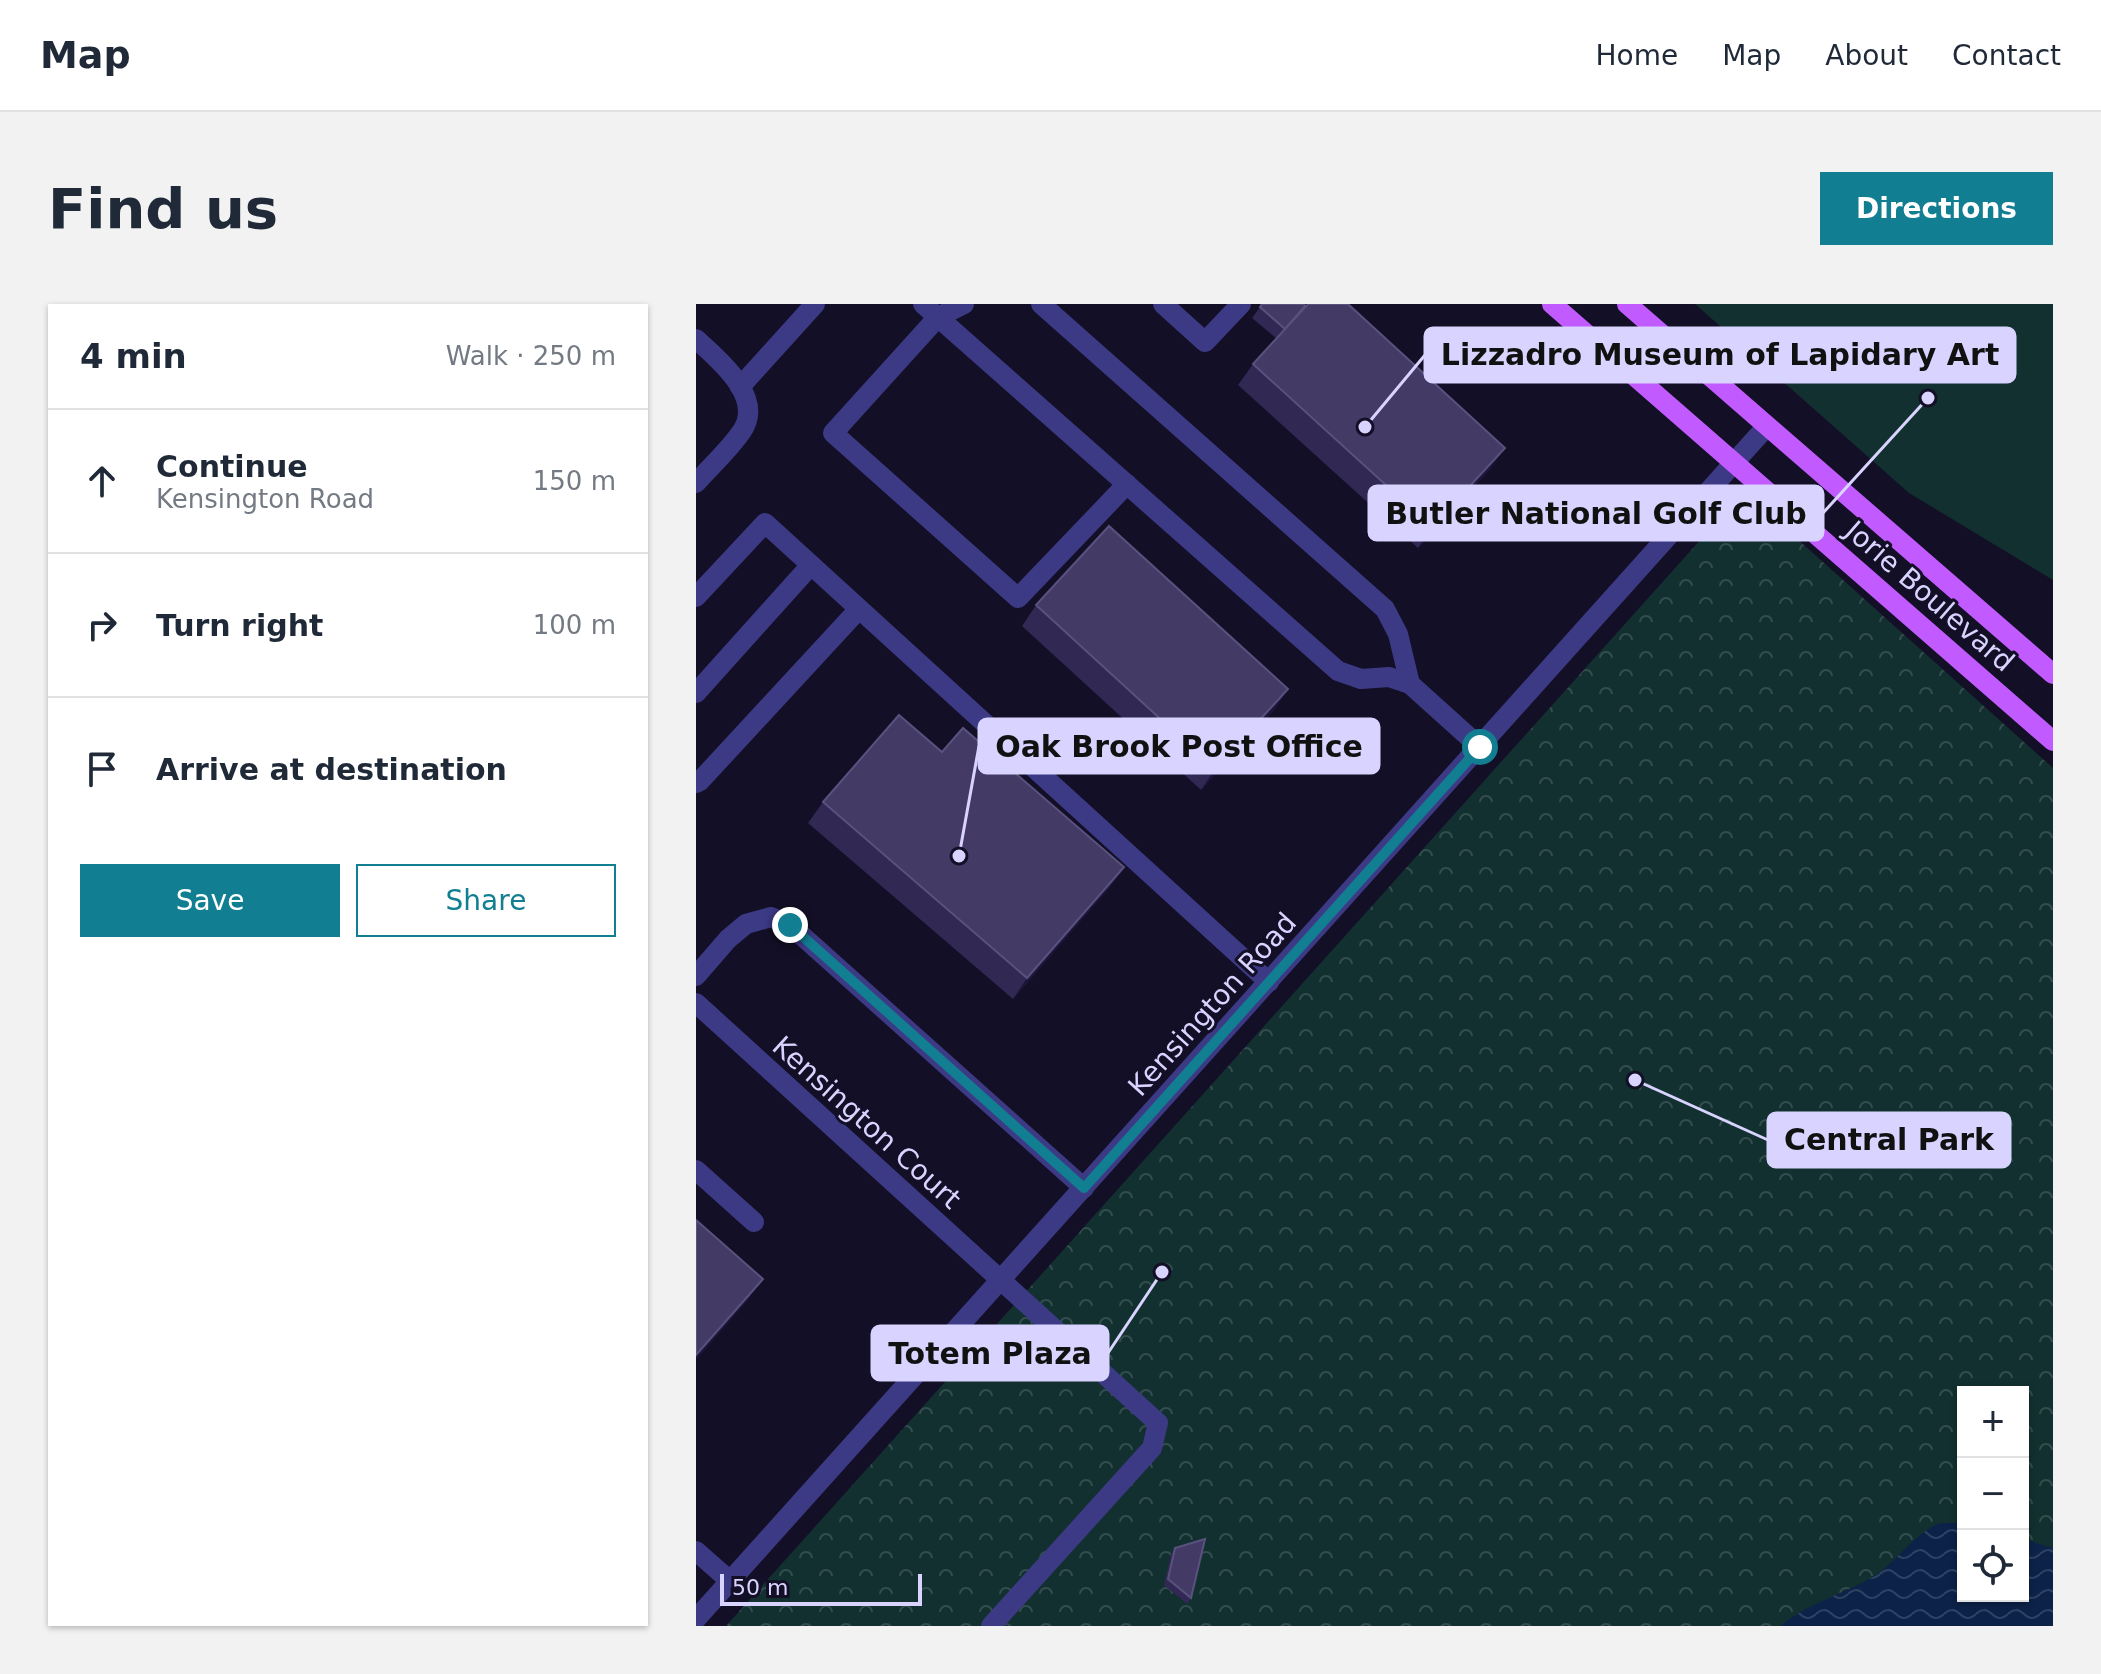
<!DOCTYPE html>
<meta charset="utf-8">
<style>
:root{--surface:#fff;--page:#f2f2f3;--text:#1f2937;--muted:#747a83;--line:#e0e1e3;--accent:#117e91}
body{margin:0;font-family:"DejaVu Sans",sans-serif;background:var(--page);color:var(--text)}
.controls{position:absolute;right:24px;bottom:24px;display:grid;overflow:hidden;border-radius:0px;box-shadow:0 2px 6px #0004}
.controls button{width:72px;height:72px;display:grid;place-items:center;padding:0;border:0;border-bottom:2px solid var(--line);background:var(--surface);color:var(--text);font:40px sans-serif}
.scale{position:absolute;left:24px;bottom:20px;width:202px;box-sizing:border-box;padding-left:8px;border:4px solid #d9d4ff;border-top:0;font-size:22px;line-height:28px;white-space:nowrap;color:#d9d4ff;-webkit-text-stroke:6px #130f26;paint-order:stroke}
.stop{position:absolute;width:24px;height:24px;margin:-18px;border:6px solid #117e91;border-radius:50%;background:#fff}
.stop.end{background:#117e91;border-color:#fff;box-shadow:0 2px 8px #0008}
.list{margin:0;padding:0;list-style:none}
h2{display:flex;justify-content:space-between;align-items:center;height:104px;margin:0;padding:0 32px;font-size:34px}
h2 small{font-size:26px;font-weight:400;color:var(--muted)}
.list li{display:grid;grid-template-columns:52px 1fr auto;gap:24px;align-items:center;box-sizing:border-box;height:144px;padding:0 32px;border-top:2px solid var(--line)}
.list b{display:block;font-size:30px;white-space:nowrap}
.list p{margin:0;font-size:26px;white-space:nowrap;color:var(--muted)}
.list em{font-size:26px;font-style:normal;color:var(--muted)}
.actions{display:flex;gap:16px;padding:24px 32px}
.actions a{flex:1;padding:18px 0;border:2px solid var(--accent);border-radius:0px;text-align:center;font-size:28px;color:var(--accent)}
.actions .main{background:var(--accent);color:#fff}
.icon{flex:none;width:44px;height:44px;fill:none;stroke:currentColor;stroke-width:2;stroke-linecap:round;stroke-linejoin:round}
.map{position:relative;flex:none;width:1357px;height:1322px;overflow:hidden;border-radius:0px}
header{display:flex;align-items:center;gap:48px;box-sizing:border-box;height:112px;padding:0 40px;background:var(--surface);border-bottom:2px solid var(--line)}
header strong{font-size:38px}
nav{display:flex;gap:44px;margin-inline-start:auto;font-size:28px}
.intro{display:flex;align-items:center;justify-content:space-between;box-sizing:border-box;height:192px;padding:0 48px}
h1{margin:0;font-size:56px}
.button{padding:20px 36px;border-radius:0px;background:var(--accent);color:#fff;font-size:28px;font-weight:700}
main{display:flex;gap:48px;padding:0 48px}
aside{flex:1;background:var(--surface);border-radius:0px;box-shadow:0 2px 6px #0004}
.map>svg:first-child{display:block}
.green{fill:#12302f}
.park{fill:url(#park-crowns);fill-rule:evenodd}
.water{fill:url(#water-waves)}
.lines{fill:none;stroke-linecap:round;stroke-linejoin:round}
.minor{stroke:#3d3a85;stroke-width:20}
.major{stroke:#c25bff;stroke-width:20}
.wall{fill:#312854}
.shaded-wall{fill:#1d163a}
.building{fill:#433a66;stroke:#5a527e;stroke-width:2}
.route{stroke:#117e91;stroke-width:10}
.labels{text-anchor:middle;stroke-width:6;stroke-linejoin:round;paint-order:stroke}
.street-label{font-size:28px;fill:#d9d4ff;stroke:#130f26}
.leader{fill:none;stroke:#d9d4ff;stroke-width:3}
.callout-dot{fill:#d9d4ff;stroke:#130f26;stroke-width:3}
.callout{fill:#d9d4ff;stroke:#d9d4ff;stroke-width:3}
.callout-label{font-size:30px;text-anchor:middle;font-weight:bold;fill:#111}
</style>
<header>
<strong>Map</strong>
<nav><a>Home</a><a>Map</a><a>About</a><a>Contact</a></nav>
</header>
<div class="intro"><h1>Find us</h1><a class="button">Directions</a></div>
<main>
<aside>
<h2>4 min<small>Walk · 250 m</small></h2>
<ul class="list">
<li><svg class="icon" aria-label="ahead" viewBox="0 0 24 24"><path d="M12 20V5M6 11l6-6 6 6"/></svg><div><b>Continue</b><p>Kensington Road</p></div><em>150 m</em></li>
<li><svg class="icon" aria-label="right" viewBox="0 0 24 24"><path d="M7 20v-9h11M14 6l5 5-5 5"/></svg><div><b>Turn right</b></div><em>100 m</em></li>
<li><svg class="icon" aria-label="arrive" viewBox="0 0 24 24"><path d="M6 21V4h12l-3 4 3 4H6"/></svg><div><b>Arrive at destination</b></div></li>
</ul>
<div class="actions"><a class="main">Save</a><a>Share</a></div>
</aside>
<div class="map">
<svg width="1357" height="1322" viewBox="0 0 1357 1322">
<defs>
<pattern id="park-crowns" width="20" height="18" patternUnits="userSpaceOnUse" patternTransform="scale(2)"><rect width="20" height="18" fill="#12302f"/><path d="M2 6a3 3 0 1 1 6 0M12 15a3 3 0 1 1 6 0" fill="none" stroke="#344d4e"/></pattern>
<pattern id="water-waves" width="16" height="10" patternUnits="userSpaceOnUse" patternTransform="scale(2)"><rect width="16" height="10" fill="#0c2248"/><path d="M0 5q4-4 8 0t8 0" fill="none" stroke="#2f4163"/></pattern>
</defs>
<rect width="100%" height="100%" fill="#130f26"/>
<polygon class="green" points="999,0 1357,0 1357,276 1213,189"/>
<path class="park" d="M1060,204L1079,215L1357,464V1322H30L1015,224L1039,205ZM1267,1088H1327V1292H1267Z"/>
<path class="water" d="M1244,1219H1267V1292H1327V1235L1357,1244V1322H1084C1113,1299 1145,1291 1177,1273C1202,1257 1216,1231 1244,1219Z"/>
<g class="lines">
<g class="minor">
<polyline points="227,0 642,367 665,375 693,373 714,380 784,443"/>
<polyline points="268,0 242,13 137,129 322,294 431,180"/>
<polyline points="345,0 689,305 702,330 714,380"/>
<polyline points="467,0 509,38 545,0"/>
<path d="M0,35C22,55 69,93 46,127C33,146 15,162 0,179"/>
<polyline points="44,83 119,0"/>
<polyline points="0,293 69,219 573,678"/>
<polyline points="0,389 115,261"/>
<polyline points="0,479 4,477 163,305"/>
<polyline points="0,672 32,635 50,620 75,613 94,621 388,884"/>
<polyline points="0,699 462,1119 456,1144 295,1322"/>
<polyline points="0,866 58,918"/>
<polyline points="0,1247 34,1277"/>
<polyline points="0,1315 1071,122"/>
</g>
<g class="major">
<polyline points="856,0 1357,437"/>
<polyline points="931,0 1357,370"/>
</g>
</g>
<g class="wall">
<polygon points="564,3 795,164 722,244 542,81 557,60 580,34 556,14"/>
<polygon points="340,301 592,385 578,406 505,486 326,322"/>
<polygon points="246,448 428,563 413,584 317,695 112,519 127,498"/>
<polygon points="479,1244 495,1294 491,1300 468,1281 475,1250"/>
</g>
<g class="shaded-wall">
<polygon points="809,144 795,164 722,244 736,223"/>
<polygon points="592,385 578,406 505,486 519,465"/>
<polygon points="428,563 413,584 317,695 331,674"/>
<polygon points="67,975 52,996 0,1056 0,1051"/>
</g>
<g class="building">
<polygon points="566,0 608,0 609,2 589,25 564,3"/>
<polygon points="612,0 652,0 809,144 736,223 557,60"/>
<polygon points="413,222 592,385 519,465 340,301"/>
<polygon points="203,411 246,448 267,424 428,563 331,674 127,498"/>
<polygon points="0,916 67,975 0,1051"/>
<polygon points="509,1235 495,1294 472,1275 479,1244"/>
</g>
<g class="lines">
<polyline class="route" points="94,621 388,884 784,443"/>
</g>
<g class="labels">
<g class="street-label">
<text transform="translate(1234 292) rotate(41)" y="10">Jorie Boulevard</text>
<text transform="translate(516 700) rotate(-48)" y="10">Kensington Road</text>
<text transform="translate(171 818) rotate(42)" y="10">Kensington Court</text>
</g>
</g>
<path class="leader" d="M669 123L729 51M1232 94L1127 209M263 552L283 442M939 776L1072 836M466 968L412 1049"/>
<g class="callout-dot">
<circle cx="669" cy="123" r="8"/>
<circle cx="1232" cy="94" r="8"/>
<circle cx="263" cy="552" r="8"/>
<circle cx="939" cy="776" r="8"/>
<circle cx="466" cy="968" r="8"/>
</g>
<g class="callout">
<rect x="729" y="24" width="590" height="54" rx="8"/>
<rect x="673" y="182" width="454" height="54" rx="8"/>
<rect x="283" y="415" width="400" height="54" rx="8"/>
<rect x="1072" y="809" width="242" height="54" rx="8"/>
<rect x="176" y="1022" width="236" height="54" rx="8"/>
</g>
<g class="callout-label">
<text x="1024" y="61">Lizzadro Museum of Lapidary Art</text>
<text x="900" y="220">Butler National Golf Club</text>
<text x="483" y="453">Oak Brook Post Office</text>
<text x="1193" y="846">Central Park</text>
<text x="294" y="1060">Totem Plaza</text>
</g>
</svg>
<div class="controls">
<button>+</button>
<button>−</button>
<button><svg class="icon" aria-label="locate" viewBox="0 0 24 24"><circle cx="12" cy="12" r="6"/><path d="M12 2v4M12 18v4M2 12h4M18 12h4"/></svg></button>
</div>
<div class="scale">50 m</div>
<div class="stop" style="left:784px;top:443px"></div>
<div class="stop end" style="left:94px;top:621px"></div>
</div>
</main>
